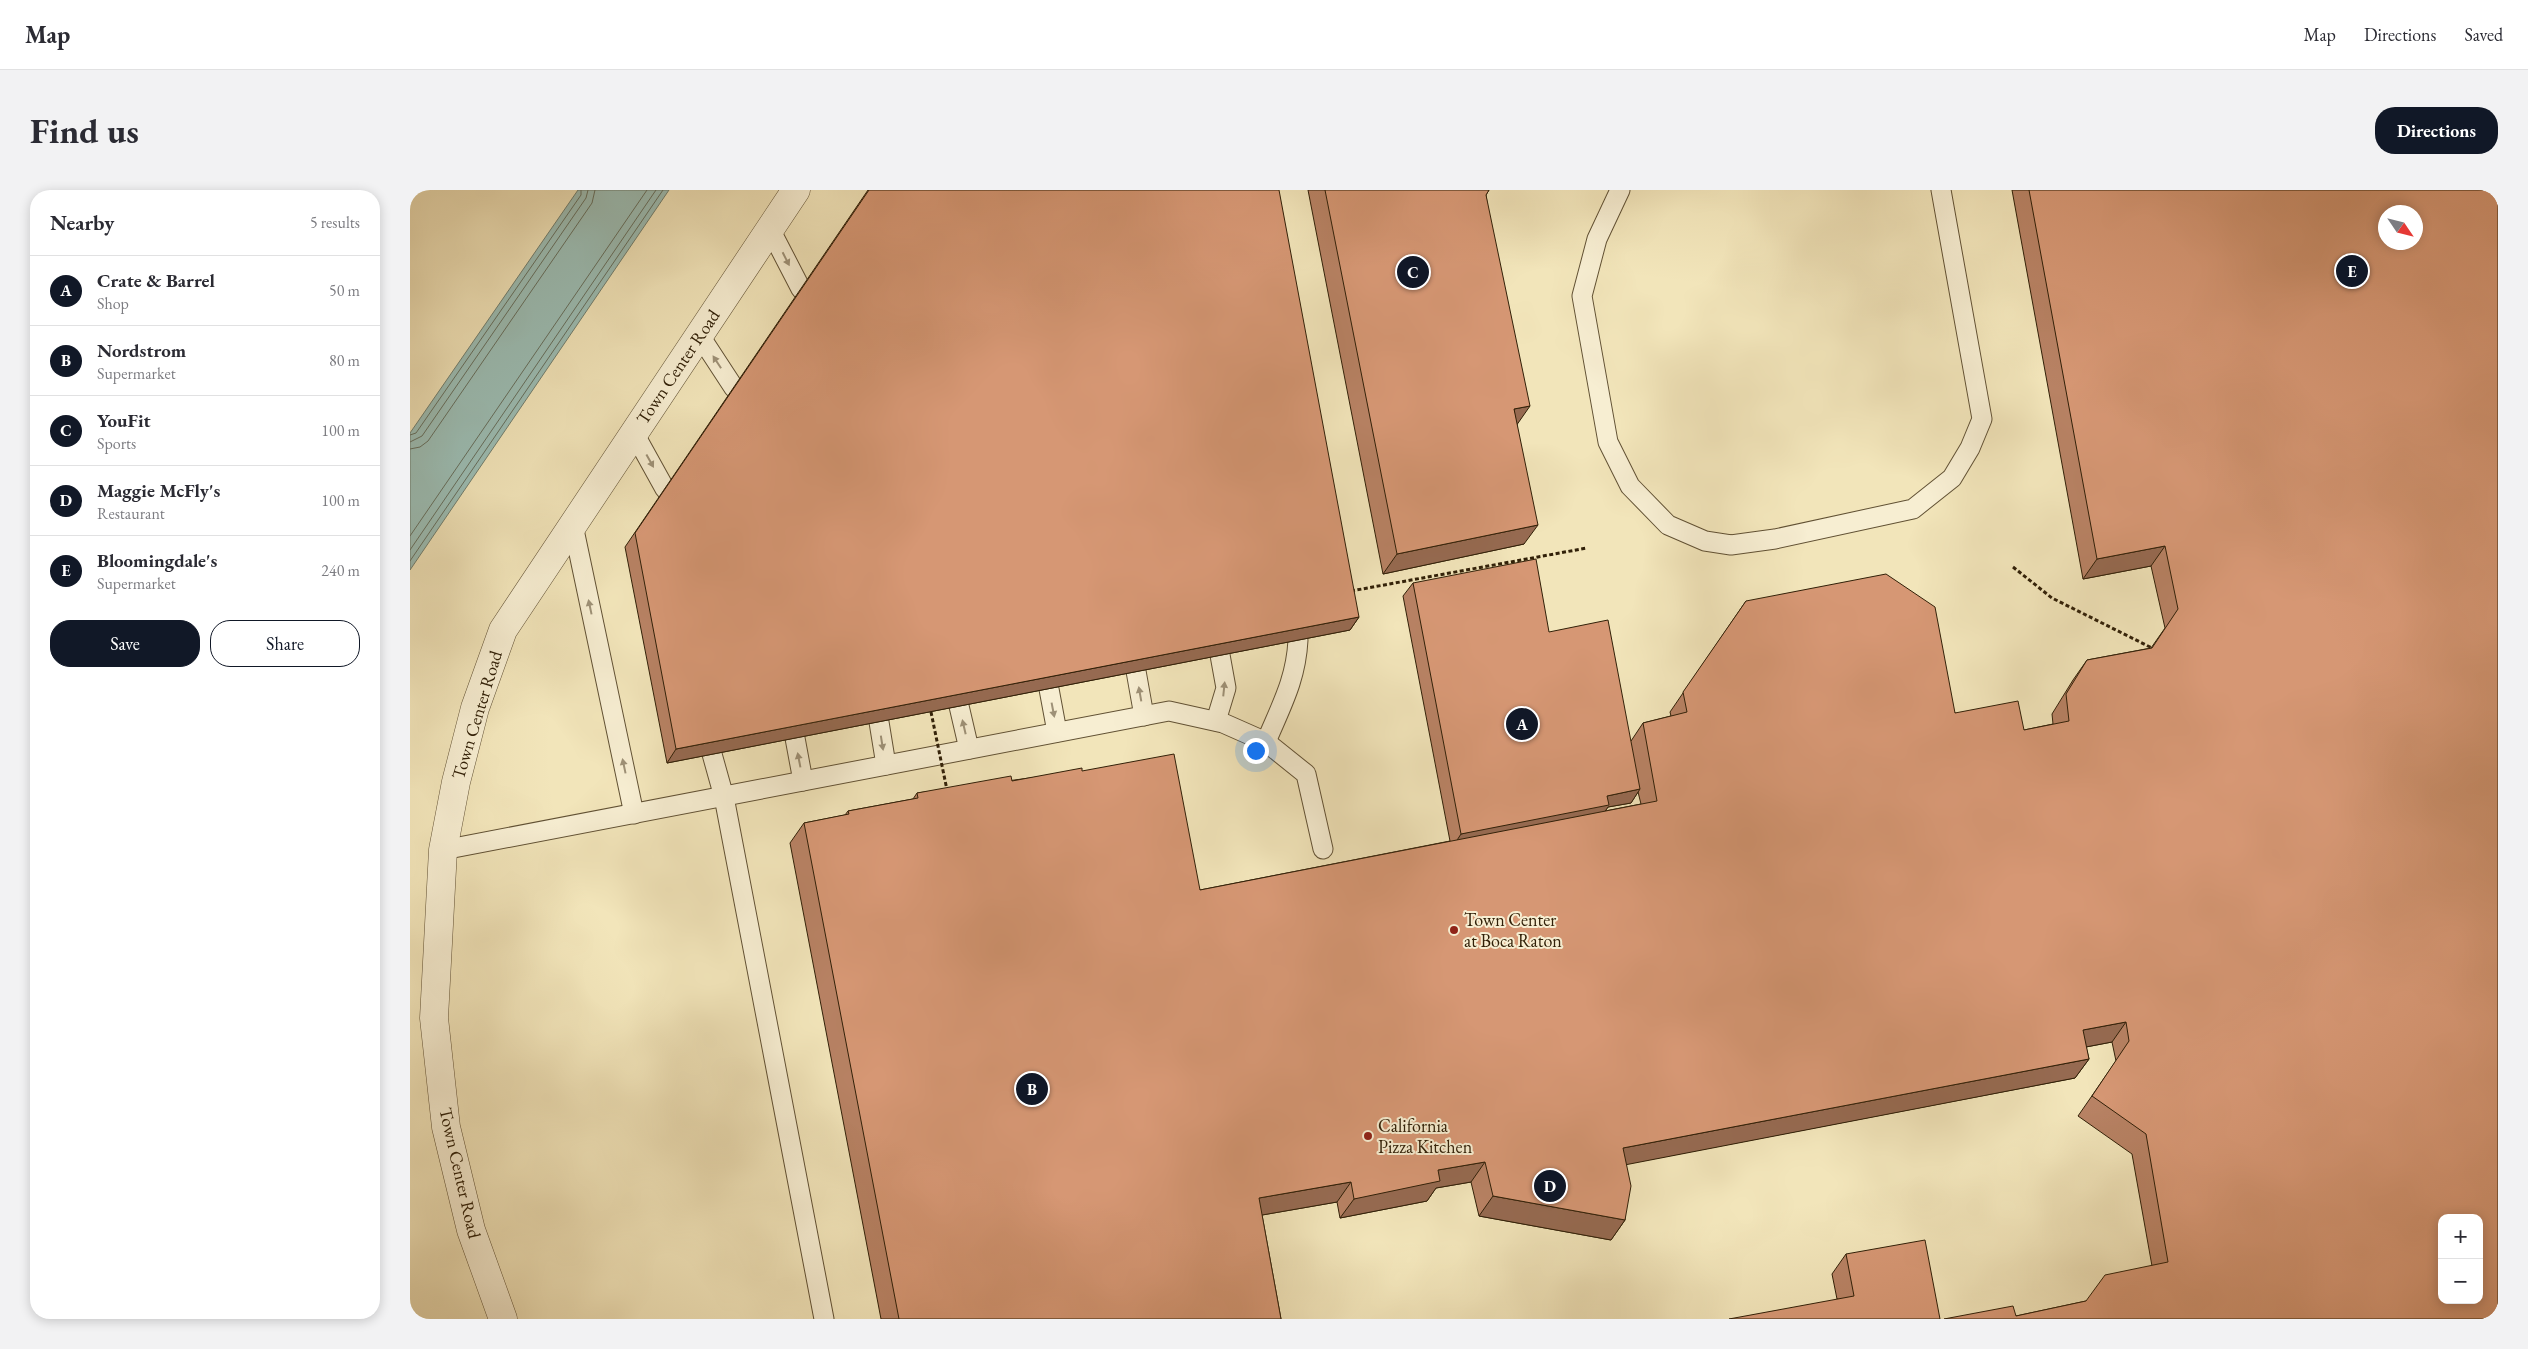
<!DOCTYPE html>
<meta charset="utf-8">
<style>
:root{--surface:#fff;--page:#f2f2f3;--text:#2b2b33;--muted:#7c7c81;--line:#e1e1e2;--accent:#111827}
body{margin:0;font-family:"EB Garamond",serif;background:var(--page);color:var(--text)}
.controls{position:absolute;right:15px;bottom:15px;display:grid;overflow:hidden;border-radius:10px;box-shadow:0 2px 12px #0003}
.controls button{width:45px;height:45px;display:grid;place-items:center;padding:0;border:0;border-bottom:1px solid var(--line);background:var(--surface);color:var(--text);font:25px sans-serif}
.compass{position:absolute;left:1968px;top:15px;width:45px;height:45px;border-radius:50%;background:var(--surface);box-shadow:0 2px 12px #0003;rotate:125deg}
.you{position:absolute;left:845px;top:560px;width:18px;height:18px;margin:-12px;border:4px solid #fff;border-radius:50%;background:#1a73e8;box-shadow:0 0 0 8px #1a73e833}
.badge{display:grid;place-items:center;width:32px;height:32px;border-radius:50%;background:var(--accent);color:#fff;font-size:16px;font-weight:700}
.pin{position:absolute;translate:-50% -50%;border:2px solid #fff;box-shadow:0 1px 5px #0006}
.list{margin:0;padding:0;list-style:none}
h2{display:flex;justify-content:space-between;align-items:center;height:65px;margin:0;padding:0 20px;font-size:21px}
h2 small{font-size:16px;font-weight:400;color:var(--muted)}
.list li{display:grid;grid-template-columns:32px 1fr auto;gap:15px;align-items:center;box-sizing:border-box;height:70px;padding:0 20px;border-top:1px solid var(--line)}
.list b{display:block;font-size:19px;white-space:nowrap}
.list p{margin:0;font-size:16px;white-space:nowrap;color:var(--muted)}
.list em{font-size:16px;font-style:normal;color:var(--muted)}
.actions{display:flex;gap:10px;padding:15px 20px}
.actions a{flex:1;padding:11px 0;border:1px solid var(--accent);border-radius:20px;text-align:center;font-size:18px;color:var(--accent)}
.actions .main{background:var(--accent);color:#fff}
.map{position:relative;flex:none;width:2088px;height:1129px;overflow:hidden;border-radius:20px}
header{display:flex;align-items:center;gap:30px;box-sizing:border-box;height:70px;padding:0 25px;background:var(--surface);border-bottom:1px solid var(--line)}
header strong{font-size:24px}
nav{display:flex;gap:28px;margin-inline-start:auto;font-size:18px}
.intro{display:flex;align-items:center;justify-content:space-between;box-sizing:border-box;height:120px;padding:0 30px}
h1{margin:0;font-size:35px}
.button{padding:12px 22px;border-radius:20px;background:var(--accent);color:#fff;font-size:18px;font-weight:700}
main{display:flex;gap:30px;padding:0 30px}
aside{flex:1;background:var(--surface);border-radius:20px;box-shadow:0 2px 12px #0003}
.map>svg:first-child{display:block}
.water{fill:#9cbeb5;stroke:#717f70}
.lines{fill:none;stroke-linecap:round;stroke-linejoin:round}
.shore{stroke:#666f5e;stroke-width:1}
.service-casing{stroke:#615134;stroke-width:21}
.minor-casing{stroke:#615134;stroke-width:29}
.path{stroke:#312008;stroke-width:3;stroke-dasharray:4 2.5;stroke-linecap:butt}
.service{stroke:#f7eed2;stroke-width:19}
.minor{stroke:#f7eed2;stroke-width:28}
.path-bridge{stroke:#312008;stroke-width:3;stroke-dasharray:4 2.5;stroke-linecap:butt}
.wall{fill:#b88264;stroke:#312008;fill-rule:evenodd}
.shaded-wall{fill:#966a51;stroke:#312008}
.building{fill:#d69774;stroke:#312008;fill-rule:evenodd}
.oneway{fill:#9e9177}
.poi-dot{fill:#8f2418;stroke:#f7eed2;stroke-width:2}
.labels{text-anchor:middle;stroke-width:4;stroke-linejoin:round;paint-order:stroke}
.street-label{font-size:18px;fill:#312008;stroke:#f7eed2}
.poi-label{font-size:18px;fill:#312008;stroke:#f7eed2;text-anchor:start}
</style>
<header>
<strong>Map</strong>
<nav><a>Map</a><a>Directions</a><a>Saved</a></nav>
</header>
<div class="intro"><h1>Find us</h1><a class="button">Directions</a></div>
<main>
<aside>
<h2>Nearby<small>5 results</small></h2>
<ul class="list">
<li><span class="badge">A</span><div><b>Crate &amp; Barrel</b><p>Shop</p></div><em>50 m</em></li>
<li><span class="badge">B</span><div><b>Nordstrom</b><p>Supermarket</p></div><em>80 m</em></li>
<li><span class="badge">C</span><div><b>YouFit</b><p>Sports</p></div><em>100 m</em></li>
<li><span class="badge">D</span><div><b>Maggie McFly's</b><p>Restaurant</p></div><em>100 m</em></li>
<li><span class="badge">E</span><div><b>Bloomingdale's</b><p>Supermarket</p></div><em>240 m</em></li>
</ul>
<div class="actions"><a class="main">Save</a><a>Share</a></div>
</aside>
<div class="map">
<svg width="2088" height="1129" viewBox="0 0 2088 1129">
<rect width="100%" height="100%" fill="#f2e5ba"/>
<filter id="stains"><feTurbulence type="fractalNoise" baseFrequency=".004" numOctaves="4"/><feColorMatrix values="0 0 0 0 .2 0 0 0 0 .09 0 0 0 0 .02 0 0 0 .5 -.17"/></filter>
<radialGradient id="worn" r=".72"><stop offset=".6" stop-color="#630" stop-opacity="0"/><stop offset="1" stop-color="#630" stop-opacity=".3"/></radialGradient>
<polygon class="water" points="168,0 259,0 0,380 0,243"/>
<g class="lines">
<g class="shore">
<polyline points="0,245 6,243 171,5 171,0"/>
<polyline points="0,252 12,246 176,8 178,0"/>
<polyline points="0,259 10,257 18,251 182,13 185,0"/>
<polyline points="0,346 237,0"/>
<polyline points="0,360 246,0"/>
<polyline points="0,371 253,0"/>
</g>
<defs>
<g id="service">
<polyline points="1210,0 1187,49 1172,106 1198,252 1220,296 1258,335 1295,351 1321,355 1365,349 1503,319 1542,288 1560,258 1572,229 1531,0"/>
<polyline points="360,39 391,99"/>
<polyline points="290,146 324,198"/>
<polyline points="224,243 255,299"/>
<polyline points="163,335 224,624"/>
<polyline points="726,481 734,526"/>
<polyline points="639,499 647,542"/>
<polyline points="549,516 559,559"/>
<polyline points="806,531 816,498 810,465"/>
<polyline points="469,532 476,575"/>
<polyline points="385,548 393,591"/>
<path d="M856,552C871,516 886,490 888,450"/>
<polyline points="302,564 314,607 414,1129"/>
<polyline points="33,660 759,521 813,533 856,552 896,584 913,659"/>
</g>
<polyline id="minor" points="93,1129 61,1040 36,937 24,828 33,660 46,592 65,518 93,440 386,0"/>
</defs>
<use href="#service" class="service-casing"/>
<use href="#minor" class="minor-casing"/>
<g class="path">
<polyline points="1603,377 1642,408 1742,458"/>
<polyline points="941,401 1177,358"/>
</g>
<use href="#service" class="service"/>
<use href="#minor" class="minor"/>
<polyline class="path-bridge" points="521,522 537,600"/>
</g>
<g class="wall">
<polygon points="458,0 949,427 940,440 257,573 215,357"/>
<polygon points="898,0 1079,0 1076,5 1107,235 1114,354 973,384"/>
<path d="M1602,0H2088V1129L1606,1126L1676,1111L1742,1076L1722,964L1668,926L1706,871L1702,852L1676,857L1679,869L1665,888L1216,974L1215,1030L1201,1050L1069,1026L1061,992L1026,998L1017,1011L930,1028L927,1012L852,1025L871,1129H471L380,653L394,633L435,625L438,621L503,609L507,603L672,581L790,700L1040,651L993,406L1003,393L1139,442L1221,551L1233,533L1261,526L1260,522L1336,411L1545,523L1614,540L1643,534L1642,524L1663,490L1677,470L1741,458L1755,438L1741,376L1673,389ZM1228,602L1231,614L1195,621L1198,617L1221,613Z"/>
<polygon points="1436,1064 1530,1129 1427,1109 1422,1084"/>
</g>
<g class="shaded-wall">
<polygon points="1120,216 1106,236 1104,219"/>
<polygon points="1128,335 1114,354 973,384 987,364"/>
<polygon points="1755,356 1741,376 1673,389 1687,369"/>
<polygon points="949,427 940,440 257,573 266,559"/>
<polygon points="1230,599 1221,613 1198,617 1190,629 1042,658 1051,644 1197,606"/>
<polygon points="1716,832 1702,852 1660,860 1673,840"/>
<polygon points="1679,869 1665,888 1199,978 1213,958"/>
<polygon points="1075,972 1061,992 1026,998 1017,1011 930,1028 944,1009 1028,980"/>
<polygon points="941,992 927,1012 835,1028 849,1008"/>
<polygon points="1083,1006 1215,1030 1201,1050 1069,1026"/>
</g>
<g class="building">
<polygon points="459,0 869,0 949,427 266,559 225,343"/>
<polygon points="915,0 1079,0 1076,5 1120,216 1104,219 1128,335 987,364"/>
<path d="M1619,0H2088V1129H1534L1603,1116L1606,1126L1676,1111L1695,1085L1758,1072L1736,944L1682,906L1719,851L1716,832L1673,840L1679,869L1213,958L1221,996L1215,1030L1083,1006L1075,972L1028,980L1030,991L944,1009L941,992L849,1008L871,1129H489L394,633L439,624L438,621L508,608L507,603L601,586L602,591L672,578V581L764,564L790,700L1247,611L1233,533L1277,522L1273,502L1336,411L1476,384L1525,417L1545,523L1608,511L1614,540L1659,531L1656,504L1677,470L1742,458L1768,419L1755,356L1687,369ZM1976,22H2006V52H1976ZM2032,1028H2069V1110H2032Z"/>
<polygon points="1126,369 1139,442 1198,430 1230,599 1197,606 1199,615 1051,644 1003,393"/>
<polygon points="1515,1050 1530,1129 1319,1129 1444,1106 1436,1064"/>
</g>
<defs><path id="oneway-solid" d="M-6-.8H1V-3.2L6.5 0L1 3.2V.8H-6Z" transform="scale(1.25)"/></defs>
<g class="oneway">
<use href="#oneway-solid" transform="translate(376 69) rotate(63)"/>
<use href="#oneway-solid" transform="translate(307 172) rotate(-123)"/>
<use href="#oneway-solid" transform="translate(240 271) rotate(61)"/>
<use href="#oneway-solid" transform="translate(180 417) rotate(-102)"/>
<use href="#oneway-solid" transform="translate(814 499) rotate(-84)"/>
<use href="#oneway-solid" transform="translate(730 504) rotate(-100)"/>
<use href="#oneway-solid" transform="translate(643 520) rotate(79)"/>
<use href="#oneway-solid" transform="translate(554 537) rotate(-103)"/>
<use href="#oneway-solid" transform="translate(472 553) rotate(81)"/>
<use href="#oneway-solid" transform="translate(389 570) rotate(-101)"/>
<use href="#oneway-solid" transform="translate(214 576) rotate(-102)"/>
</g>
<g class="poi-dot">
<circle cx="1044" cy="740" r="5"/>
<circle cx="958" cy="946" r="5"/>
</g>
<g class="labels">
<g class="street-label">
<text transform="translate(268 177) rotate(-56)" y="6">Town Center Road</text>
<text transform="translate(67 525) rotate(-73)" y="6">Town Center Road</text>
<text transform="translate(50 983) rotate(77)" y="6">Town Center Road</text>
</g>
<g class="poi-label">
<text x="1054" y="736">Town Center<tspan x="1054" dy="21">at Boca Raton</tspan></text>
<text x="968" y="942">California<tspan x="968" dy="21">Pizza Kitchen</tspan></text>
</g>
</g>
<rect width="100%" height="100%" filter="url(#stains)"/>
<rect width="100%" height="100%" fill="url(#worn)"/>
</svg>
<div class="controls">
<button>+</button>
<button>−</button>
</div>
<svg class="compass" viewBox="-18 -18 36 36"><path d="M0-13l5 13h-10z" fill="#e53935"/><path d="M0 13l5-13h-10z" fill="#7c7c81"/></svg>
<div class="you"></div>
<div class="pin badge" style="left:1112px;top:534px">A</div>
<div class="pin badge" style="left:622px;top:899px">B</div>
<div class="pin badge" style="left:1003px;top:82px">C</div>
<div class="pin badge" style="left:1140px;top:996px">D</div>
<div class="pin badge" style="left:1942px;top:81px">E</div>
</div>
</main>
